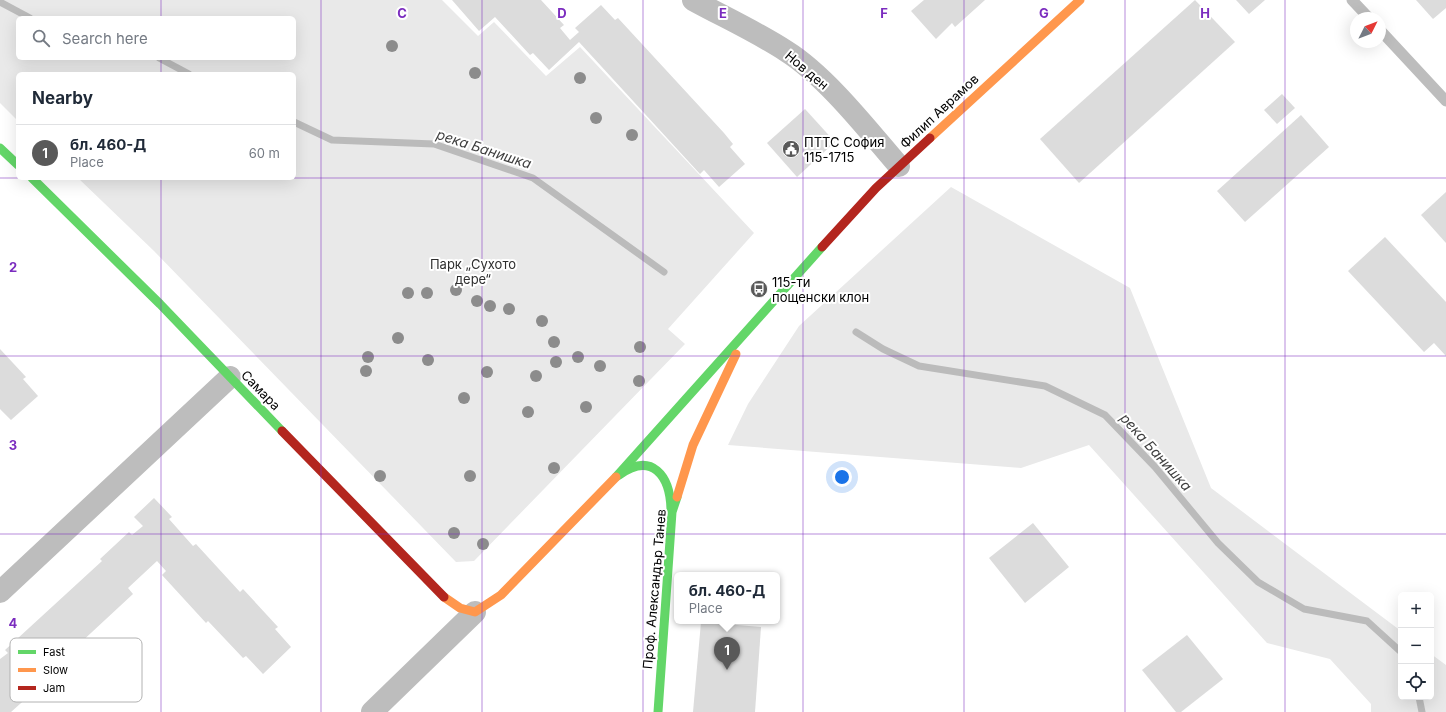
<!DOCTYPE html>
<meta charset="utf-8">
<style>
:root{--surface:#fff;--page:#f6f6f7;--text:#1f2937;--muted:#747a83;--line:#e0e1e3;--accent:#595959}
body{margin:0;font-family:Inter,sans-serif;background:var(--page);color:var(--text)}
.controls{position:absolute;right:12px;bottom:12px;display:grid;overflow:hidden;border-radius:6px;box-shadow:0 4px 16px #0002}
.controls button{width:36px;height:36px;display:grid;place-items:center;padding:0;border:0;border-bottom:1px solid var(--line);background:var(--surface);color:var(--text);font:20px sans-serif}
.compass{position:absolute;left:1350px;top:12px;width:36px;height:36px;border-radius:50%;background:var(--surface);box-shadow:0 4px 16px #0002;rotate:48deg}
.you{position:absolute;left:842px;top:477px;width:14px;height:14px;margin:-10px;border:3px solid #fff;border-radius:50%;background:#1a73e8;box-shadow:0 0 0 6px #1a73e833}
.badge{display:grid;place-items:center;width:26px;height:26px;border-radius:50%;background:var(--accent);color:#fff;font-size:13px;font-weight:700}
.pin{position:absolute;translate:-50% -33px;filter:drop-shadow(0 1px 2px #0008)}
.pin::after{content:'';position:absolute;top:21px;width:14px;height:12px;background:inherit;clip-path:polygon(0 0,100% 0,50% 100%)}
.popup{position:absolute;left:674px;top:572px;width:106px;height:52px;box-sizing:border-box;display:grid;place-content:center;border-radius:6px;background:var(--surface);filter:drop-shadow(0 1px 3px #0005);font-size:13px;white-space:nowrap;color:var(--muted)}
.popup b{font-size:15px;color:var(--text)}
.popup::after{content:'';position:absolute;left:50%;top:100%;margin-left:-8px;border:8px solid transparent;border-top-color:var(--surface)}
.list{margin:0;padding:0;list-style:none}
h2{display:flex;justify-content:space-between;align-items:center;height:52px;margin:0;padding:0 16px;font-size:17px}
h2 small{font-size:13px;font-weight:400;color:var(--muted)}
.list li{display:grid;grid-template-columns:26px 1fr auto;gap:12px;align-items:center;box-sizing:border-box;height:56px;padding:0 16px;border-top:1px solid var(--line)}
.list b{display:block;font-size:15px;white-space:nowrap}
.list p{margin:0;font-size:13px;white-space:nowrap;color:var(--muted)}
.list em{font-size:13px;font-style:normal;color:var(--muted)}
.icon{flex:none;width:22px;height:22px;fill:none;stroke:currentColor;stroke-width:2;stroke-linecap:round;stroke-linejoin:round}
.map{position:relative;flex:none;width:1446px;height:712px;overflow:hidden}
.search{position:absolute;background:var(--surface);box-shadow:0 4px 16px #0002;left:16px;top:16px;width:280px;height:44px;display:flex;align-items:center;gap:10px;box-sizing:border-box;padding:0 14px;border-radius:6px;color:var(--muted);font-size:15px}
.panel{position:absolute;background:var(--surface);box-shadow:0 4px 16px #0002;left:16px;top:72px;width:280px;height:108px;border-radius:6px}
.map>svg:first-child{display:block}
.green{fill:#e9e9e9;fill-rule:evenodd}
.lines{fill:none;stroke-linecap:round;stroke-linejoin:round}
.stream{stroke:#bbb;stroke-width:7}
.building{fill:#dcdcdc}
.lane{stroke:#bdbdbd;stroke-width:11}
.street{stroke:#bdbdbd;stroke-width:22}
.fast{stroke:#63d668;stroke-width:9}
.slow{stroke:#ff974d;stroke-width:9}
.jam{stroke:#b3261e;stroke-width:9}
.tree{fill:#8c8c8c}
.grid{fill:none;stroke:#7b2cbf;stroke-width:1;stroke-opacity:0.55}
.labels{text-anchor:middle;stroke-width:4;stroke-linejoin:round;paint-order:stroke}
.street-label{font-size:13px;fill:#000;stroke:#fff}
.poi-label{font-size:13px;fill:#000;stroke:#fff;text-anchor:start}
.park-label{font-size:13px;fill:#2e2e2e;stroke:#fff}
.water-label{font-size:14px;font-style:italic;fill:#3f3f3f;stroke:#fff}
.key{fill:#fff;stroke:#b2b2b2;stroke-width:1}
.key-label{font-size:11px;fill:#000}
.grid-label{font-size:13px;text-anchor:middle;font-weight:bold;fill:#7b2cbf;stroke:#fff;stroke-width:4;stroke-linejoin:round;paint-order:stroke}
</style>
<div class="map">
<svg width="1446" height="712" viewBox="0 0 1446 712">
<rect width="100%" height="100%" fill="#fff"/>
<g class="green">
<path d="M0,0H442L478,36L494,22L546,76L580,47L754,233L668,329L685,344L474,561L456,562L154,251L78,178H294V74H18V121L0,103ZM18,18H294V58H18Z"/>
<polygon points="951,187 1130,288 1211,488 1401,631 1401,697 1431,697 1431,654 1446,665 1446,712 1371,712 1371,704 1330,659 1267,643 1089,445 1021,468 728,445 748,404 799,326"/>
</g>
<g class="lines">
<g class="stream">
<polyline points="0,2 30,18"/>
<polyline points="159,58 189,74"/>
<polyline points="294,122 332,140 434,144 533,178 664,272"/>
<polyline points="856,332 883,349 919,366 1045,386 1105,415 1155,467 1218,543 1258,582 1304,609 1367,621 1401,652"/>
<polyline points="1419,697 1422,712"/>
</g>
</g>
<g class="building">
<polygon points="452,0 541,0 564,25 560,28 570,40 579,32 575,28 601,5 615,20 618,18 724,133 733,144 730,147 745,164 719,187 704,170 700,174 579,42 549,70 533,53 530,55 495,17 479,31"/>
<polygon points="924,0 985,0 955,27 952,23 936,39 911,11"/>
<polygon points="1195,0 1235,42 1079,183 1040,139"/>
<polygon points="1236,0 1265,0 1249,14"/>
<polygon points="1416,0 1446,0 1446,8 1433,19"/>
<polygon points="1282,94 1295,108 1277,124 1264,110"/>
<polygon points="805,109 835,142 797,177 767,143"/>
<polygon points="1301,115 1329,147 1245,222 1217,191"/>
<polygon points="1446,192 1446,243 1421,215"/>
<polygon points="1385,237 1446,302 1446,356 1434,343 1424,352 1348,271"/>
<polygon points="0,349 26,377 23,379 38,396 11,420 0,409"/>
<polygon points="154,498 172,517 169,519 193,546 196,544 240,592 243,589 278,627 275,629 291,647 263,674 246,656 243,658 208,621 206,623 162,575 166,571 157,561 128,588 133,594 36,684 39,687 11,712 0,712 0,659 8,653 5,650 102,561 100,559 129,532 132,535 143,526 134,517"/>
<polygon points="1033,523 1069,567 1025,603 989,558"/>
<polygon points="701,622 761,627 755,712 693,712"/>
<polygon points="1187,635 1223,679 1181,712 1176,712 1142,670"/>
</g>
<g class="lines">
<g class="lane">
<polyline points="1352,0 1369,18"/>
<polyline points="1380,30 1446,101"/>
</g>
<g class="street">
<path d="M693,0C724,17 757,32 786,51C826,76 868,130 899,166"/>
<polyline points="0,592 230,377"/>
<polyline points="372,712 475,612"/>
</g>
<g class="fast">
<polyline points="0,148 18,165"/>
<polyline points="32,178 160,304 282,431"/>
<path d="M619,475C652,451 670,476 671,509"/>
<polyline points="616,477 822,247"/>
<polyline points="658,712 672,512 677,497"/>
</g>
<g class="slow">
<polyline points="930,138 1080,0"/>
<polyline points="677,497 693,445 736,354"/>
<polyline points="444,597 460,608 475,612 501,595 616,477"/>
</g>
<g class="jam">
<polyline points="822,247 876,188 930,138"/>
<polyline points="282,431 444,597"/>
</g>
</g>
<g class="tree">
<circle cx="392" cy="46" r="6"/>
<circle cx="475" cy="73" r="6"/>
<circle cx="580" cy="78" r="6"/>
<circle cx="596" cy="118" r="6"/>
<circle cx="632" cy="135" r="6"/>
<circle cx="456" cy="290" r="6"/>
<circle cx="408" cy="293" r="6"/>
<circle cx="427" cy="293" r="6"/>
<circle cx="477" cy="301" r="6"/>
<circle cx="490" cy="306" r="6"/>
<circle cx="509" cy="309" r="6"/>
<circle cx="542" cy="321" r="6"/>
<circle cx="398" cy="338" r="6"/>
<circle cx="554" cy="342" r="6"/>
<circle cx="640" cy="347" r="6"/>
<circle cx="368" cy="357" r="6"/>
<circle cx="578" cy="357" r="6"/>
<circle cx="428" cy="360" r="6"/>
<circle cx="556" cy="362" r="6"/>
<circle cx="600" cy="366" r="6"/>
<circle cx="366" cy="371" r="6"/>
<circle cx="487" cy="372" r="6"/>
<circle cx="536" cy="376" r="6"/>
<circle cx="639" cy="381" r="6"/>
<circle cx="464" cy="398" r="6"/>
<circle cx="586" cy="407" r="6"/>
<circle cx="528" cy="412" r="6"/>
<circle cx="554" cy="468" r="6"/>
<circle cx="380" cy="476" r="6"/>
<circle cx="470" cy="476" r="6"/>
<circle cx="454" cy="533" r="6"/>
<circle cx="483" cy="544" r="6"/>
</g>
<path class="grid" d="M161,0V18M321,0V712M482,0V712M643,0V712M803,0V712M964,0V712M1125,0V712M1285,0V712M161,58V74M0,178H18M18,178H294M161,178V712M294,178H1446M0,356H1446M0,534H1446"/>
<defs>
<symbol id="civic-disc" viewBox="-11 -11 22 22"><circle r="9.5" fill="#595959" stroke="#fff"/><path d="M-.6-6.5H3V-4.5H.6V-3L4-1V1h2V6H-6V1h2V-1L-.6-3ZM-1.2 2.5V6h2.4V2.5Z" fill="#fff"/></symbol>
<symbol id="bus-disc" viewBox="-11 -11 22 22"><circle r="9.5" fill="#595959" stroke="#fff"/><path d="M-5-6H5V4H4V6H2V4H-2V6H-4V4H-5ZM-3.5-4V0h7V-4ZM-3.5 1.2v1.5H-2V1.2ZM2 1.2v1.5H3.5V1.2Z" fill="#fff"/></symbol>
</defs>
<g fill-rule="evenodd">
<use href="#civic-disc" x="781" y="139" width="20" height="20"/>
<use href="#bus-disc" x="749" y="279" width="20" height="20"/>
</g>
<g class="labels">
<g class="street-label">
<text transform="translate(807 70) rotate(40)" y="5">Нов ден</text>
<text transform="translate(939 111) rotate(-43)" y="5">Филип Аврамов</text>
<text transform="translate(261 390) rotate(46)" y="5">Самара</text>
<text transform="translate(654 589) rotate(-85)" y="5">Проф. Александър Танев</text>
</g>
<g class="poi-label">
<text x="804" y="147">ПТТС София<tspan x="804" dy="15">115-1715</tspan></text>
<text x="772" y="287">115-ти<tspan x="772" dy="15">пощенски клон</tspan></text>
</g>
<g class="park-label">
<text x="473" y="269">Парк „Сухото<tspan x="473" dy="15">дере“</tspan></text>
</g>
<g class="water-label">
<text transform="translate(484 149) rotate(18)" y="5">река Банишка</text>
<text transform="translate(1156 452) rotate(48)" y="5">река Банишка</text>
</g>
</g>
<rect x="10" y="638" width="132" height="64" rx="6" class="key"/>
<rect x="18" y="650" width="18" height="4" fill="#63d668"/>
<rect x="18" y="668" width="18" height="4" fill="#ff974d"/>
<rect x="18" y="686" width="18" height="4" fill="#b3261e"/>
<g class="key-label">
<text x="43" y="656">Fast</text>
<text x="43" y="674">Slow</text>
<text x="43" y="692">Jam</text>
</g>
<g class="grid-label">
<text x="402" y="18">C</text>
<text x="562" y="18">D</text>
<text x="723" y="18">E</text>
<text x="884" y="18">F</text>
<text x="1044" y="18">G</text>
<text x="1205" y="18">H</text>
<text x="13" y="272">2</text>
<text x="13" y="450">3</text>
<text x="13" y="628">4</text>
</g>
</svg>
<div class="controls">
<button>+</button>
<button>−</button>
<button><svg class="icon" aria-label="locate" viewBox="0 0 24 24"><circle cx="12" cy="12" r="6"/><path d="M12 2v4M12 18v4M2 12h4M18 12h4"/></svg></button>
</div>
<svg class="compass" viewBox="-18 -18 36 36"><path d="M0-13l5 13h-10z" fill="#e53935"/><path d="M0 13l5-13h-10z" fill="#747a83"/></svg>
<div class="you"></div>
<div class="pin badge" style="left:727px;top:670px">1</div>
<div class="popup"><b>бл. 460-Д</b>Place</div>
<div class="search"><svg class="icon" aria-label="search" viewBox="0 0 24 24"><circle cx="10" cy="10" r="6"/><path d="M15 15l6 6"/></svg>Search here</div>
<section class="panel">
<h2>Nearby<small></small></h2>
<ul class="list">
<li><span class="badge">1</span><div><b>бл. 460-Д</b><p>Place</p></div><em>60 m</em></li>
</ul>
</section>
</div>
